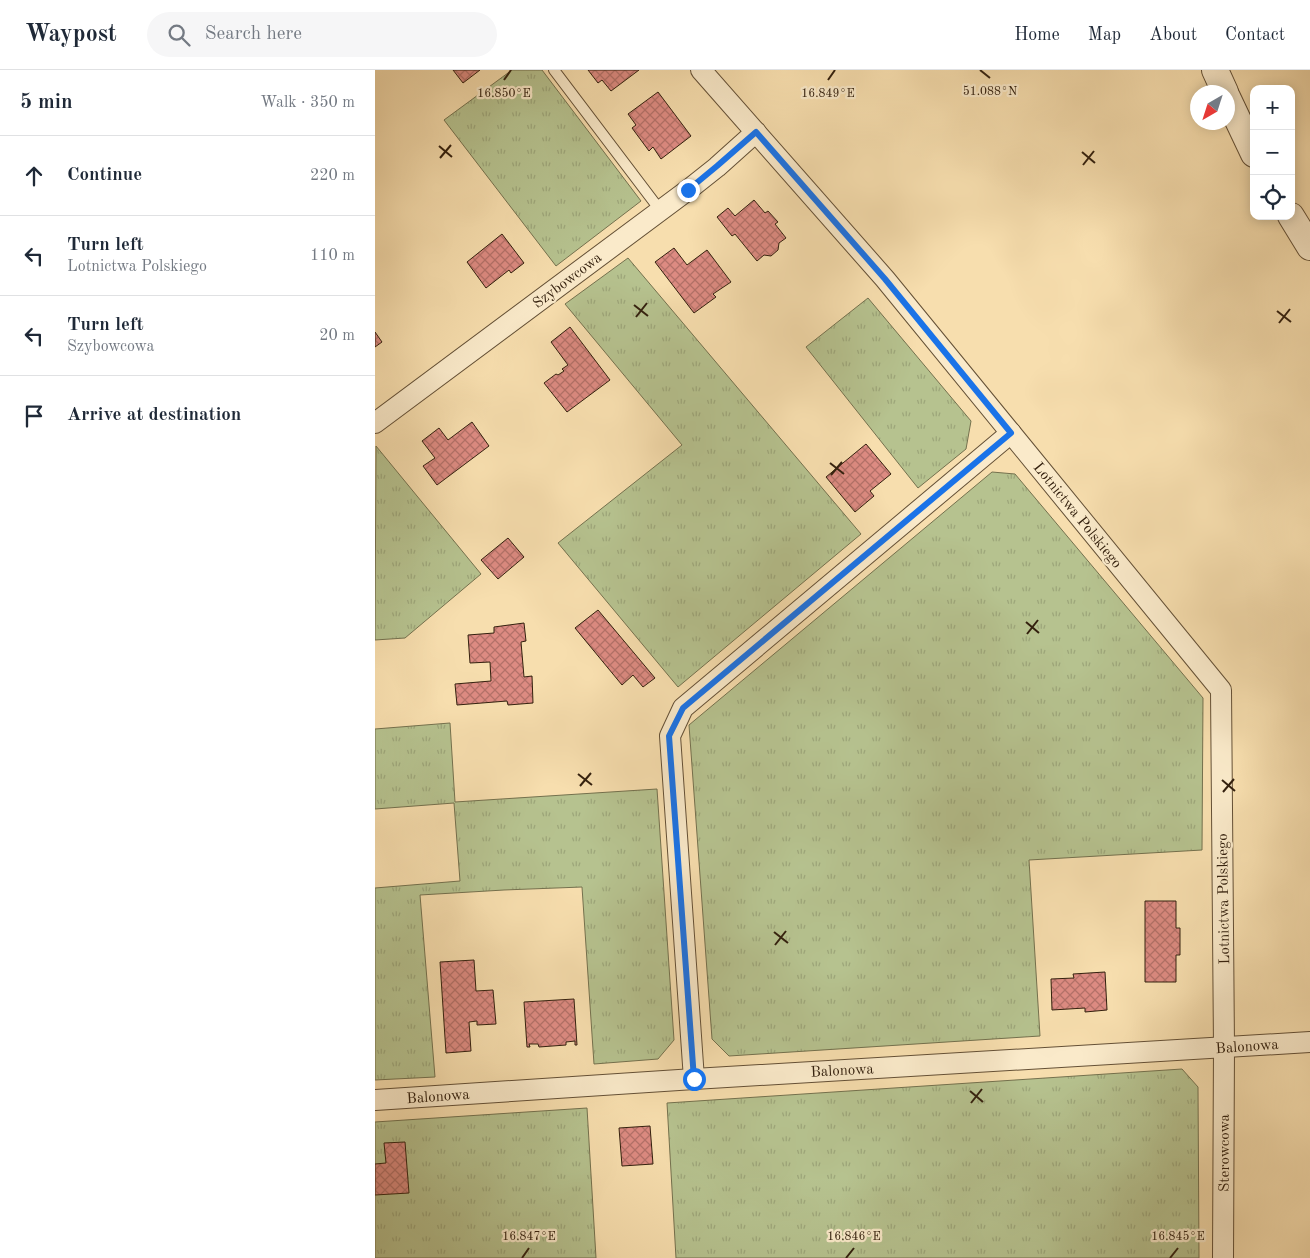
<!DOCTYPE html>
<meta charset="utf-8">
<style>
:root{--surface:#fff;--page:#f6f6f7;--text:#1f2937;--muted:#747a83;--line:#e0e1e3}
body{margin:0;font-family:"Old Standard TT",serif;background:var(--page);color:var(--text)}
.controls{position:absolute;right:15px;top:15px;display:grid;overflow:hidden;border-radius:10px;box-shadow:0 2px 12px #0003}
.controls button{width:45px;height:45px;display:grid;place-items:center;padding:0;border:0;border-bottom:1px solid var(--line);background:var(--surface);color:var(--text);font:25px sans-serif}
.compass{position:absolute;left:815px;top:15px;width:45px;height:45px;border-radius:50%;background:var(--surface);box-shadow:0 2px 12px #0003;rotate:219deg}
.stop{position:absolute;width:15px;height:15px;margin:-11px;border:4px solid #1a73e8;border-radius:50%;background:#fff}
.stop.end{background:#1a73e8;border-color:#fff;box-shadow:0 1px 5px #0008}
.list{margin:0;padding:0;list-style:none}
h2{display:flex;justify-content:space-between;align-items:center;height:65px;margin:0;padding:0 20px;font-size:21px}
h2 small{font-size:16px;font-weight:400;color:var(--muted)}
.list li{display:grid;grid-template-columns:32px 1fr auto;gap:15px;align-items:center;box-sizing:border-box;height:80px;padding:0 20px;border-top:1px solid var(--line)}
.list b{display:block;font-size:19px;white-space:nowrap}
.list p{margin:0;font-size:16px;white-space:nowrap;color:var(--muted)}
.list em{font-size:16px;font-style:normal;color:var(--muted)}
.icon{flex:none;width:28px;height:28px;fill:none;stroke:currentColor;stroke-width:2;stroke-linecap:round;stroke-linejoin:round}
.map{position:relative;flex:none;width:935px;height:1188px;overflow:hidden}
header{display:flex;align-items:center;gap:30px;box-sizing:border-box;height:70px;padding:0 25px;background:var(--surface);border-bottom:1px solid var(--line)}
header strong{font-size:24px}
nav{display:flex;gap:28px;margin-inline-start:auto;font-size:18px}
.search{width:350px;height:45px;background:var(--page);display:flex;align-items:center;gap:12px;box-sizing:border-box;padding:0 18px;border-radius:28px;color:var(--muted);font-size:19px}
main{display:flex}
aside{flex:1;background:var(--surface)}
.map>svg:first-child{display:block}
.grass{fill:url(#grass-tufts);stroke:#74714e}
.building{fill:url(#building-cross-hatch);stroke:#33200e}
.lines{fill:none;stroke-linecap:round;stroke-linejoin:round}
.service-casing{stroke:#645036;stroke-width:12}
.minor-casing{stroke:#645036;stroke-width:22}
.tertiary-casing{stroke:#645036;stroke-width:28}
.service{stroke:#faeaca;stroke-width:10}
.minor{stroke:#faeaca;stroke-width:20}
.tertiary{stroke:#faeaca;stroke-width:26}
.route{stroke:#1a73e8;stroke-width:6}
.ticks{fill:none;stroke:#33200e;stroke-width:2}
.labels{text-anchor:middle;stroke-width:4.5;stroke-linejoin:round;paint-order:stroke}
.street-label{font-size:15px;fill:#33200e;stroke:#faeaca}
.ticks-label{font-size:12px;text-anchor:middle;fill:#33200e;stroke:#faeaca;stroke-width:4.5;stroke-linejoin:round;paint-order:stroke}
</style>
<header>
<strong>Waypost</strong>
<div class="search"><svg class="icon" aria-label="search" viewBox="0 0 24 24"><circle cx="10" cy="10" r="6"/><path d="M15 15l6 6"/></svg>Search here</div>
<nav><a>Home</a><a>Map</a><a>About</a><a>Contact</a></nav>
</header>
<main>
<aside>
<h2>5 min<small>Walk · 350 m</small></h2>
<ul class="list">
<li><svg class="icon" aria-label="ahead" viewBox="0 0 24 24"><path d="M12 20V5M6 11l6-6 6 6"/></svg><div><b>Continue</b></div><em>220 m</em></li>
<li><svg class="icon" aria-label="left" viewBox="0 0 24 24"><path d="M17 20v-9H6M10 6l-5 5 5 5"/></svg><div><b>Turn left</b><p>Lotnictwa Polskiego</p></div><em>110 m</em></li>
<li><svg class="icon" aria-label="left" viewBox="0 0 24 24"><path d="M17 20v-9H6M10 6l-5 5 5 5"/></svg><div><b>Turn left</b><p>Szybowcowa</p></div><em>20 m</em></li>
<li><svg class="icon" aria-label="arrive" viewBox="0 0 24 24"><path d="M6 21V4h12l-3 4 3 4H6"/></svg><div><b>Arrive at destination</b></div></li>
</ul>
</aside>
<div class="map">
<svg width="935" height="1188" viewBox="0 0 935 1188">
<defs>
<pattern id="grass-tufts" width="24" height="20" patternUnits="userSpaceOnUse" patternTransform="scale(1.25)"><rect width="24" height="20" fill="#b6c28f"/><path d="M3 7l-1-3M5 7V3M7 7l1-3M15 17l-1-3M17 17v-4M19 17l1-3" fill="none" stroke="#9da67a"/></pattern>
<pattern id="building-cross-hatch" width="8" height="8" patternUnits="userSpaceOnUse" patternTransform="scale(1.25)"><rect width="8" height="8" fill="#dd8b82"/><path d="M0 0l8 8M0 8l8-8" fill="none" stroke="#b47169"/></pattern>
</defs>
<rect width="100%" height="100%" fill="#f7deae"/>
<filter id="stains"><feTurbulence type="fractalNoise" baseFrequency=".004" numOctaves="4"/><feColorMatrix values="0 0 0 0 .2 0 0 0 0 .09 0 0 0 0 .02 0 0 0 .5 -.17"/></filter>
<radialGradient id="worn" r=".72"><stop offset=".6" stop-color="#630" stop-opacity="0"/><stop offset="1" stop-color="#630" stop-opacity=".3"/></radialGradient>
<g class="grass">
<polygon points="137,0 167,0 266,131 181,196 69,50"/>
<polygon points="253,188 486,464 303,617 183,473 307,375 190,234"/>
<polygon points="493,228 596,351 591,379 543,418 431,277"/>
<polygon points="1,376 106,504 30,568 0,570"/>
<polygon points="617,402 640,404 828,628 827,780 654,790 665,966 354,986 337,969 314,655"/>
<polygon points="75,653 80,732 282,719 299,970 283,989 219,994 207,817 129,820 45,825 60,1007 0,1010 0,818 85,811 79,733 0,739 0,659"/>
<polygon points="807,999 823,1017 824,1188 301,1188 292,1033"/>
<polygon points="212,1038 221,1188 0,1188 0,1052"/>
</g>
<g class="building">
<polygon points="78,0 105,0 88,13"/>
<polygon points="213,0 264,0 236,21 227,10 223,13"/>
<polygon points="283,22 316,66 286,89 278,77 274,81 257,58 261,55 253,44"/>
<polygon points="379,130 390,143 393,141 403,152 400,154 411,168 404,173 403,180 396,186 389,185 382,191 360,164 357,166 342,147 353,138 360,146"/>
<polygon points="127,164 149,193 136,203 134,200 111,218 92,192"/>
<polygon points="299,178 312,195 332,180 356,212 338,224 341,227 319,243 280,192"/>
<polygon points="195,257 235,310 192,342 169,313 181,304 183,305 189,301 187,299 193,295 176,272"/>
<polygon points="0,262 7,272 0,277"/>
<polygon points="97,352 114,376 62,415 48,396 60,388 47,371 64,358 73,370"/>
<polygon points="491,374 516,404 495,421 499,426 480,442 451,407"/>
<polygon points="133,468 149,487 123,509 106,490"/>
<polygon points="223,540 280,608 268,617 258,605 247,615 200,558"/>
<polygon points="149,553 151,571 146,572 149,607 157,606 158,633 133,635 132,631 82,635 80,614 116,611 115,592 95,593 93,565 119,563 119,557"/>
<polygon points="770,831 801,831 801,858 805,858 805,885 801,885 801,912 770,912"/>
<polygon points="99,890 101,921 118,920 121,954 102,955 102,951 94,952 96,981 71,983 65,892"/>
<polygon points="730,902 732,940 710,942 710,938 677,940 676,909 699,908 698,904"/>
<polygon points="199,929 202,975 200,975 200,971 191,972 191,975 164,977 163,974 154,974 155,977 152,977 149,932"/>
<polygon points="275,1056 278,1094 247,1096 244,1058"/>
<polygon points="30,1072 34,1123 0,1125 0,1094 11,1093 9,1073"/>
</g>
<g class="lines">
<defs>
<polyline id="service" points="179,0 285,140"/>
<g id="minor">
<polyline points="326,0 510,209 846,620 849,977 848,1188"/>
<polyline points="0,353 313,120 342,97 381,62"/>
<polyline points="319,1009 295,666 308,638 636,363"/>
<polyline points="0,1030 319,1009 935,972"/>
</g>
<g id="tertiary">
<polyline points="840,0 850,22"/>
<polyline points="852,27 879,84"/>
<polyline points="916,146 935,177"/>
</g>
</defs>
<use href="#service" class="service-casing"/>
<use href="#minor" class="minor-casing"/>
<use href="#tertiary" class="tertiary-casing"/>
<use href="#service" class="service"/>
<use href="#minor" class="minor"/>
<use href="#tertiary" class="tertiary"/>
</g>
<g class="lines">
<polyline class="route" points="313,120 342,96 381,62 510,209 636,363 308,638 294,666 319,1009"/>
</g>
<path class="ticks" d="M605,0L615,8M129,10L136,0M453,10L460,0M64,76L77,87M707,82L720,93M65,88L76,75M708,95L719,81M259,235L273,246M902,241L916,252M261,247L272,233M904,253L915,239M455,393L469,404M456,405L467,392M651,552L664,563M652,564L663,550M203,704L217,715M847,710L860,721M205,716L216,703M848,722L859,709M399,862L413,873M400,875L411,861M595,1021L608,1032M596,1033L607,1019M147,1188L154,1178M471,1188L479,1178M795,1188L803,1178"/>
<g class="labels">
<g class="street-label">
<text transform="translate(192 210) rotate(-37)" y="5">Szybowcowa</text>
<text transform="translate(703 445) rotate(51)" y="5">Lotnictwa Polskiego</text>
<text transform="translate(848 829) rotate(-91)" y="5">Lotnictwa Polskiego</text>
<text transform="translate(872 976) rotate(-4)" y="5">Balonowa</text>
<text transform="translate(467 1000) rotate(-3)" y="5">Balonowa</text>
<text transform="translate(63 1026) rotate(-4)" y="5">Balonowa</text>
<text transform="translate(849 1083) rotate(-90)" y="5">Sterowcowa</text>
</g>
</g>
<g class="ticks-label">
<text x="615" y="25">51.088°N</text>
<text x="129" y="27">16.850°E</text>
<text x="453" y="27">16.849°E</text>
<text x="154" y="1170">16.847°E</text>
<text x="479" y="1170">16.846°E</text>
<text x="803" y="1170">16.845°E</text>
</g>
<rect width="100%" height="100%" filter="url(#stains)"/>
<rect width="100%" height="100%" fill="url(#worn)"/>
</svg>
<div class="controls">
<button>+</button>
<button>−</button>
<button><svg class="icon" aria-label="locate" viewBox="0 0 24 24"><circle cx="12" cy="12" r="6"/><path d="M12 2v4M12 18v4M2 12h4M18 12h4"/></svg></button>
</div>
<svg class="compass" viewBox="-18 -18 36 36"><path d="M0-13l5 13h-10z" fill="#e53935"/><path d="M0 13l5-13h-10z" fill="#747a83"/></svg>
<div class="stop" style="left:319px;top:1009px"></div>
<div class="stop end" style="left:313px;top:120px"></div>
</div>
</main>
